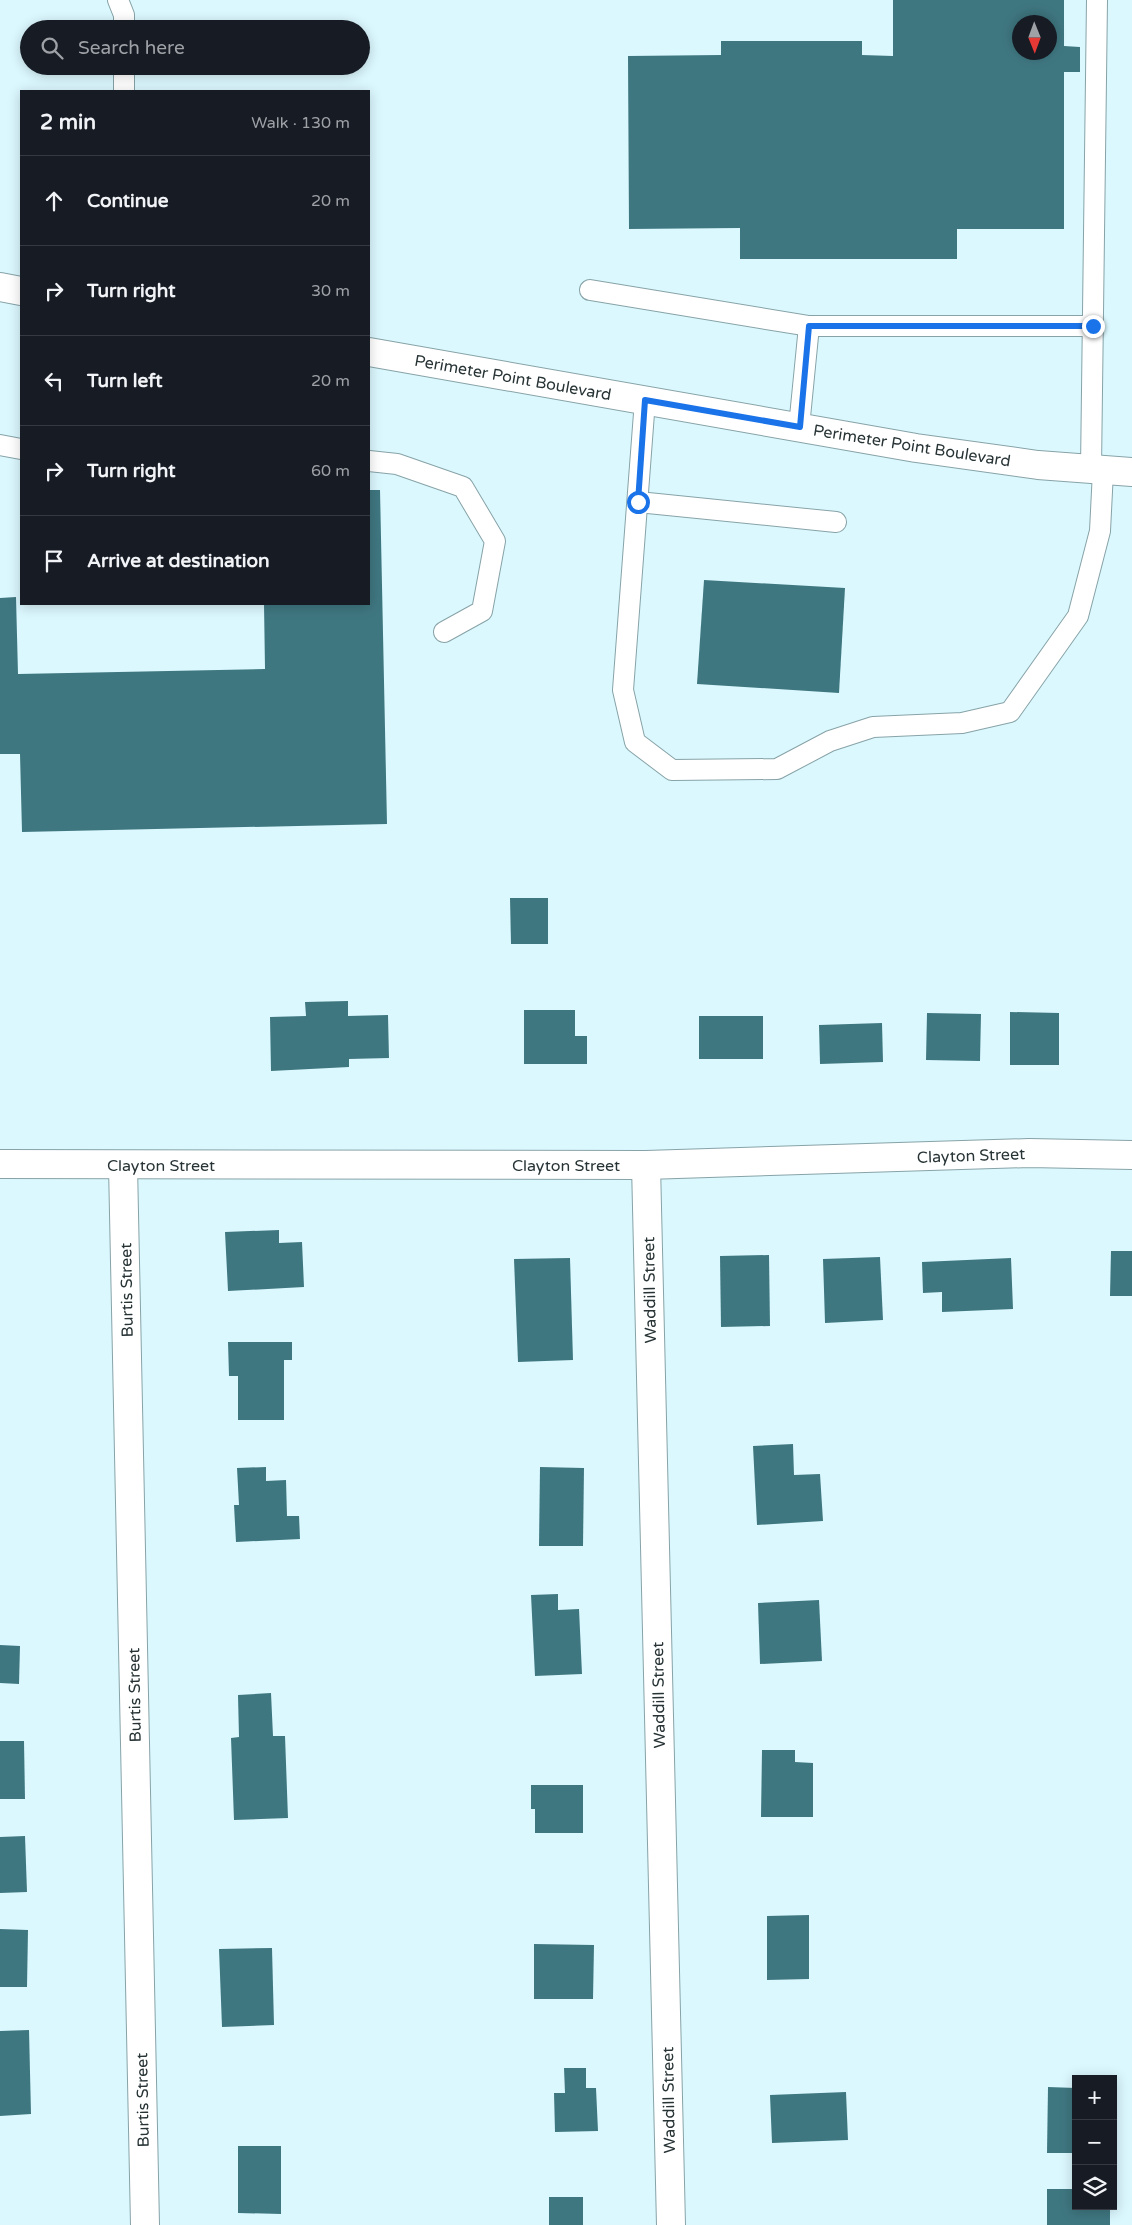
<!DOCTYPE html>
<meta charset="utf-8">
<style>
:root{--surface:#171b24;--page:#20242c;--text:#f1f3f6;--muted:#9ea1a6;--line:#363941}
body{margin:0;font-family:"Varela Round",sans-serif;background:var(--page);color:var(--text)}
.controls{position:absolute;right:15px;bottom:15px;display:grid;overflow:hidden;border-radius:0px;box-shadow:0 2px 12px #0003}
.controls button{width:45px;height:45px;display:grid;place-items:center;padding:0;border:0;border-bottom:1px solid var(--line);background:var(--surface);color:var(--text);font:25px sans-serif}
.compass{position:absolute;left:1012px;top:15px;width:45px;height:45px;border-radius:50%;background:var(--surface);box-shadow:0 2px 12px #0003;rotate:179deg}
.stop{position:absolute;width:15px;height:15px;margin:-11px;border:4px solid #1a73e8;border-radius:50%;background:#fff}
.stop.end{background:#1a73e8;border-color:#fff;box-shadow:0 1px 5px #0008}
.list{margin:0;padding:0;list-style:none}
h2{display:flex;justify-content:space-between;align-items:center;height:65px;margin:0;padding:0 20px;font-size:21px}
h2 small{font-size:16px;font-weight:400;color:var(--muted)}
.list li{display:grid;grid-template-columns:32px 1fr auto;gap:15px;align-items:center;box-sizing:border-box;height:90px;padding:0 20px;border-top:1px solid var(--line)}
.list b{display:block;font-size:19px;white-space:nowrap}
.list em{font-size:16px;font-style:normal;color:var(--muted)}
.icon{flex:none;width:28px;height:28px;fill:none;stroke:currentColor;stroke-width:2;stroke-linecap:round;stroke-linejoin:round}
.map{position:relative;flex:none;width:1132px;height:2225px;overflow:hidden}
.search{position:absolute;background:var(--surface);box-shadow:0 2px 12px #0003;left:20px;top:20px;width:350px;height:55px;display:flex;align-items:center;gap:12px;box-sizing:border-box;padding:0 18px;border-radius:28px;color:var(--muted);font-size:19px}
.panel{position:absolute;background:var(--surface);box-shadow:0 2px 12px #0003;left:20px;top:90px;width:350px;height:515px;border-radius:0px}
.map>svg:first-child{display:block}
.building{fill:#3f7781;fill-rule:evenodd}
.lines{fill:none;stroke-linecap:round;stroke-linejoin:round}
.lane-casing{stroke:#87a3a8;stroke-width:22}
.street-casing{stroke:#87a3a8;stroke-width:30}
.secondary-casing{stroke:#87a3a8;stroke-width:30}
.lane{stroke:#fff;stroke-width:20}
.street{stroke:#fff;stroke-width:28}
.secondary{stroke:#fff;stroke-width:28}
.route{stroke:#1a73e8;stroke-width:6}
.labels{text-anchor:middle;stroke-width:5;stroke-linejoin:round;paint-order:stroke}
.street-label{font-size:16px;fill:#273335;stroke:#fff}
</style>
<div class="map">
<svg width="1132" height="2225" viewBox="0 0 1132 2225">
<rect width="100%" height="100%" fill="#dbf8fe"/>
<g class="building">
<path d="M893,0H1064V46L1080,47V72H1064V229H957V259H740V228L629,229L628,56L721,55V41H862V55L893,56ZM1020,22H1050V52H1020Z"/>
<polygon points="369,490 380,490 387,824 22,832 20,754 0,754 0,598 16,597 18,674 265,669 264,604 369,604"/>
<polygon points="704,580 845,588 839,693 697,684"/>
<polygon points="510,898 548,898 548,944 511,944"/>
<polygon points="348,1001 348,1016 388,1015 389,1058 349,1059 349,1067 271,1071 270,1017 306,1016 305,1002"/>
<polygon points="524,1010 575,1010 575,1036 587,1036 587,1064 524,1064"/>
<polygon points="1010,1012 1059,1013 1059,1065 1010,1065"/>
<polygon points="927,1013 981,1014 980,1061 926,1060"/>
<rect x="699" y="1016" width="64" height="43"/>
<polygon points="882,1023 883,1062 820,1064 819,1025"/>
<polygon points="279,1230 279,1243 302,1242 304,1287 228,1291 225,1232"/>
<polygon points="1111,1251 1132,1251 1132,1296 1110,1296"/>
<polygon points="769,1255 770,1326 721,1327 720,1256"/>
<polygon points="880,1257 883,1320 825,1323 823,1259"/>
<polygon points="570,1258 573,1360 518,1362 514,1259"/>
<polygon points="1011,1258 1013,1309 942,1312 942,1292 923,1293 922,1262"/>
<polygon points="228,1342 292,1342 292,1360 284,1360 284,1420 238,1420 238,1376 229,1376"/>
<polygon points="793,1444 794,1475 820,1474 823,1521 757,1525 753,1446"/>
<polygon points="266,1467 266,1481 286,1480 287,1516 299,1516 300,1539 236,1542 234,1505 239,1505 237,1468"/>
<polygon points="540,1467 584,1468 583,1546 539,1546"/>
<polygon points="558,1594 558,1610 579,1609 582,1674 535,1676 531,1595"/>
<polygon points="819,1600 822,1661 760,1664 758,1603"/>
<polygon points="0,1645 20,1646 19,1684 0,1683"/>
<polygon points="271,1693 273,1736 285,1736 288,1818 234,1820 231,1738 239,1737 238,1695"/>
<polygon points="0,1741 24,1741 25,1799 0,1799"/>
<polygon points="762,1750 795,1750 795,1762 813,1763 813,1817 761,1817"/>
<polygon points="531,1785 583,1785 583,1833 535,1833 535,1809 531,1809"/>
<polygon points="25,1836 27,1892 0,1893 0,1837"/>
<polygon points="809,1915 809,1979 767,1980 767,1916"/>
<polygon points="0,1929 28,1930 27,1987 0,1987"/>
<polygon points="534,1944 594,1945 593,1999 534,1999"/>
<polygon points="272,1948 274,2025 222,2027 219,1949"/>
<polygon points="29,2030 31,2114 0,2116 0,2031"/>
<polygon points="564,2068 586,2068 586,2088 596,2088 598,2131 555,2132 554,2093 565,2093"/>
<polygon points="1048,2087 1076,2088 1076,2153 1047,2153"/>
<polygon points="1113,2088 1117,2088 1116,2154 1113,2154"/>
<polygon points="846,2092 848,2140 772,2143 770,2095"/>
<polygon points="238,2146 281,2146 281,2214 238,2213"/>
<polygon points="1047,2189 1076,2189 1076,2206 1110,2206 1110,2225 1047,2225"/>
<rect x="549" y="2197" width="34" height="28"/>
</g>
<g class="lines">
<defs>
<g id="lane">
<polyline points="118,0 124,15 124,29"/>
<polyline points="124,66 124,91"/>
<polyline points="590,290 809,326 1093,326"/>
<polyline points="645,400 623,690 635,742 672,770 777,769 830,741 873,727 962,723 1010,712 1078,616 1100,531 1103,471"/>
<polyline points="799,427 809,326"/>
<polyline points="0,445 21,449"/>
<polyline points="369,461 397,464 463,487 495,541 482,611 444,632"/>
<polyline points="1091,469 1097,0"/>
<polyline points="638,502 836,522"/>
</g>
<g id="street">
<polyline points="0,1164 646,1165 1029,1153 1132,1155"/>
<polyline points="123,1165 145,2225"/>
<polyline points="646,1165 671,2225"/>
</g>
<g id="secondary">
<polyline points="0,287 21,291"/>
<polyline points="369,352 916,448 1038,465 1132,472"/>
</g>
</defs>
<use href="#lane" class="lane-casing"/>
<use href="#street" class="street-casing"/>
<use href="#secondary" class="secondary-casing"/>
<use href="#lane" class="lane"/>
<use href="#street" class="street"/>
<use href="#secondary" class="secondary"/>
</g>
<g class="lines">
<polyline class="route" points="638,502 645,400 800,427 809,326 1093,326"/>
</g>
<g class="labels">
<g class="street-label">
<text transform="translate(513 377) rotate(10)" y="6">Perimeter Point Boulevard</text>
<text transform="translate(912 445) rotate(9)" y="6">Perimeter Point Boulevard</text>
<text transform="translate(971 1155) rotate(-2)" y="6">Clayton Street</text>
<text x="161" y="1171">Clayton Street</text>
<text x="566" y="1171">Clayton Street</text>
<text transform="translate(126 1290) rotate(-91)" y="6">Burtis Street</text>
<text transform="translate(649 1290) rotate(-91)" y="6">Waddill Street</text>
<text transform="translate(134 1695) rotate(-91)" y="6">Burtis Street</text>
<text transform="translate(658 1695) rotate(-91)" y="6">Waddill Street</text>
<text transform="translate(142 2100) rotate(-91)" y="6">Burtis Street</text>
<text transform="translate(668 2100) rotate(-91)" y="6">Waddill Street</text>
</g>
</g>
</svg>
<div class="controls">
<button>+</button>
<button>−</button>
<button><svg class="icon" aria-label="layers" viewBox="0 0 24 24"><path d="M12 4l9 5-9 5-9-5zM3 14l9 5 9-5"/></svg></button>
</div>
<svg class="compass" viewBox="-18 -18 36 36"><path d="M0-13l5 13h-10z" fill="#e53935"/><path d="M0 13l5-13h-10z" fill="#9ea1a6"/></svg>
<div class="stop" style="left:638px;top:502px"></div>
<div class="stop end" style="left:1093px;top:326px"></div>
<div class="search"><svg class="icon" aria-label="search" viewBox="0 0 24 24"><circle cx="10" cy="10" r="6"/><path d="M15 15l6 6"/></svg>Search here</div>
<section class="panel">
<h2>2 min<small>Walk · 130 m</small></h2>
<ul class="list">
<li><svg class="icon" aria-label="ahead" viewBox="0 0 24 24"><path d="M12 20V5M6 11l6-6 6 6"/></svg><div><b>Continue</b></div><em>20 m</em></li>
<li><svg class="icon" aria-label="right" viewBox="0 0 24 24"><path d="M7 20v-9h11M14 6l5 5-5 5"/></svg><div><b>Turn right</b></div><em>30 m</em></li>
<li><svg class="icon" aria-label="left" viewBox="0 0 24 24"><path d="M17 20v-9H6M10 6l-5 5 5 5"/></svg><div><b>Turn left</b></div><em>20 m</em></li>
<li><svg class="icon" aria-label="right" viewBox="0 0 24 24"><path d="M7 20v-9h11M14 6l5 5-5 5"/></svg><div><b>Turn right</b></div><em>60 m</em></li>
<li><svg class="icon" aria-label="arrive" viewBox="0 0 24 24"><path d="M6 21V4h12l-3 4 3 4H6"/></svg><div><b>Arrive at destination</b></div></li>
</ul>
</section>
</div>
